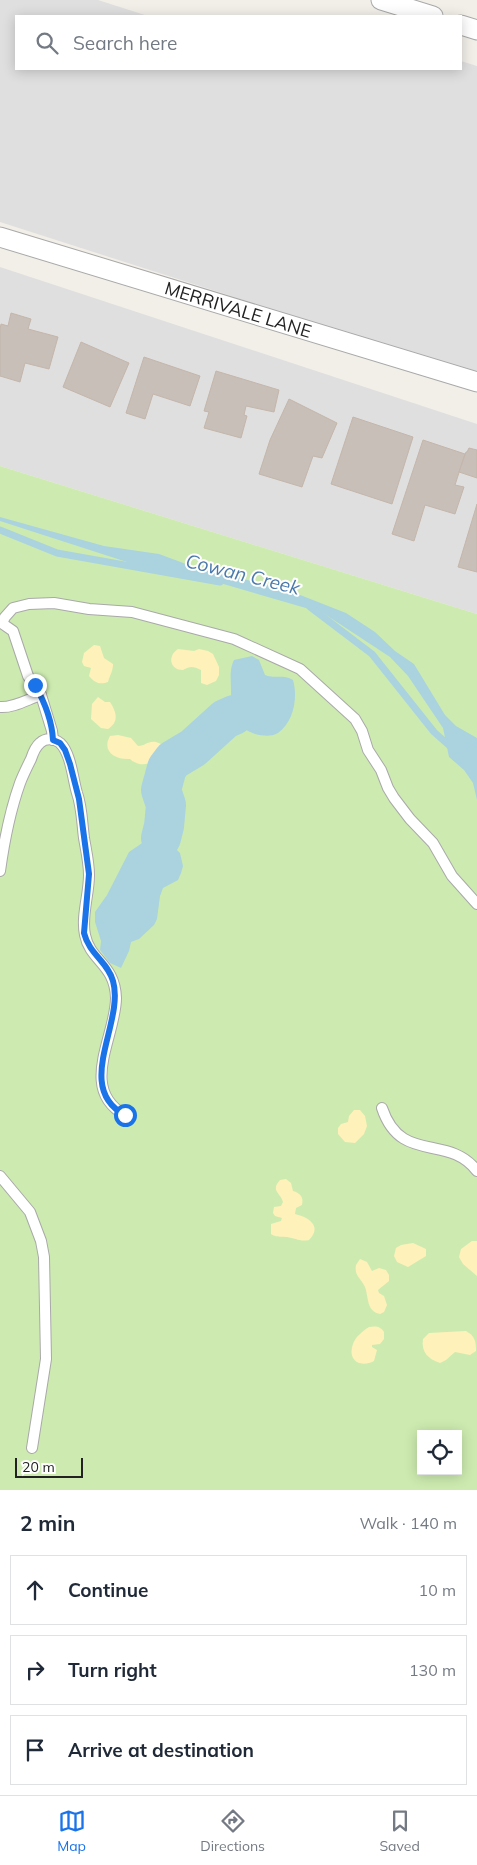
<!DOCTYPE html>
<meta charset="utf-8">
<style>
:root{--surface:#fff;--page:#f6f6f7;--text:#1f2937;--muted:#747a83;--line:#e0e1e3;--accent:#1a73e8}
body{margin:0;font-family:Mulish,sans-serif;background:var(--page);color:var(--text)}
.controls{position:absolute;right:15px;bottom:15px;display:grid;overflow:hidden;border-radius:0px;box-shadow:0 2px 12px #0003}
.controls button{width:45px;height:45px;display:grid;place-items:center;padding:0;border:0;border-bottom:1px solid var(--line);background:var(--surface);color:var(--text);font:25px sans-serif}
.scale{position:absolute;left:15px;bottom:12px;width:68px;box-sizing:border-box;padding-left:5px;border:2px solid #222;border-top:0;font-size:14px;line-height:18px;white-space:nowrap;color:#222;-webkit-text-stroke:4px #fff;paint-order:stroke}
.stop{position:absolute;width:15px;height:15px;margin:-11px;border:4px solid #1a73e8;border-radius:50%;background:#fff}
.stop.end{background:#1a73e8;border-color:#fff;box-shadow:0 1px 5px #0008}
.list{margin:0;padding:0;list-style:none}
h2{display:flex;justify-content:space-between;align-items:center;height:65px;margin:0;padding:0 20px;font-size:21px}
h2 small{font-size:16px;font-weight:400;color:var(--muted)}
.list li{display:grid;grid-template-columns:32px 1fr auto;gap:15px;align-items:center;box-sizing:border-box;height:70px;margin:0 10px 10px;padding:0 10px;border:1px solid var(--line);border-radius:0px}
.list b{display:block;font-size:19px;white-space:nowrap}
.list em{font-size:16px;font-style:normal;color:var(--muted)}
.icon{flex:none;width:28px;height:28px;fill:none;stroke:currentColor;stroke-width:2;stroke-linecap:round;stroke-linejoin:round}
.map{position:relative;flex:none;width:477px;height:1490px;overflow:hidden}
.search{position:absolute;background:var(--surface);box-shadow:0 2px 12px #0003;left:15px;right:15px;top:15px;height:55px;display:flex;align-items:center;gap:12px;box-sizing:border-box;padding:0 18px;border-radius:0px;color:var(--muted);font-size:19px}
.sheet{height:305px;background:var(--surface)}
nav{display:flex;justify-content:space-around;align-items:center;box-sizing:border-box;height:70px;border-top:1px solid var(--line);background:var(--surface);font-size:14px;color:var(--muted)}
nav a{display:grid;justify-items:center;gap:2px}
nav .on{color:var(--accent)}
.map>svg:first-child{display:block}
.residential{fill:#e0dfdf}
.grass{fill:#cdebb0;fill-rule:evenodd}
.sand{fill:#fff1ba}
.water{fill:#aad3df}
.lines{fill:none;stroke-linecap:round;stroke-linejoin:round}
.stream{stroke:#aad3df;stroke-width:7}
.river{stroke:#aad3df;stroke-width:40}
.building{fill:#c7bfb8;stroke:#c4b6ab}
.lane-casing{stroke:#a9a9a9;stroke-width:12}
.street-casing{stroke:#a9a9a9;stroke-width:21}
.lane{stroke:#fff;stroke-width:10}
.street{stroke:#fff;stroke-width:19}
.route{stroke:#1a73e8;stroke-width:6}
.labels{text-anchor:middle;stroke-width:4;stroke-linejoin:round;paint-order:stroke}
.street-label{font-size:18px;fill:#222;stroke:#fff}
.water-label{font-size:19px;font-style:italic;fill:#4a7aab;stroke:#fff}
</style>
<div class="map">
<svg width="477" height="1490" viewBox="0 0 477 1490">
<rect width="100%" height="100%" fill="#f2efe9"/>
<g class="residential">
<polygon points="0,0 98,0 148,16 16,16 16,69 461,69 461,61 477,66 477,375 0,222"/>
<polygon points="0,267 477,424 477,614 0,466"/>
</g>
<path class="grass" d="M0,466L477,614V1490H0ZM421,1434H458V1471H421Z"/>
<g class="sand">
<path d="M94,645L100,646L104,658L113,664C113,671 110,675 108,682C100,685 95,683 89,676L91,668L84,666L82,662L84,653Z"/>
<path d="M178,649L194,651L199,649L208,651L213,654L219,667V675L216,681L207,685L201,683V670C193,666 190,666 183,670C170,670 167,656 178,649Z"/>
<path d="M98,697L105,702H110C117,713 119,722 108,729L101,728L91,719L92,704Z"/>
<path d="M118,735L131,738L138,746C147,746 149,738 161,744C163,761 143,771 130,759C116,760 101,752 110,736Z"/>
<polygon points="354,1110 360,1110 365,1116 367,1126 364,1134 355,1143 345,1142 338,1134 338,1128 341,1124 348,1122 349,1116"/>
<path d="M286,1179L291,1183L293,1191C300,1193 304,1197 302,1205L296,1208L295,1214C308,1217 323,1226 309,1240C300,1242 295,1238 287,1237C280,1236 277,1238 271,1234V1224L281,1221L282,1218L275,1216L273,1213L274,1207L281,1206L283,1202C281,1193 270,1191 280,1180Z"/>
<polygon points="472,1241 477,1241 477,1276 463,1264 459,1257 461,1249"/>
<polygon points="413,1243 426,1249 426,1256 408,1267 397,1262 394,1256 396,1248 401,1245"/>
<path d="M360,1259L367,1262L372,1271L379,1268L386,1270L389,1275V1281L378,1290L379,1293L384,1296L387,1305L384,1312L380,1314C366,1311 369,1298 365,1287C361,1278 354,1276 356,1265Z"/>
<path d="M369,1327C376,1326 380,1326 384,1332V1339L380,1344L372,1345V1347L377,1350L374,1361C361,1368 347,1361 353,1344C355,1337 363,1331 369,1327Z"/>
<path d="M466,1331C475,1336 476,1341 476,1351L470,1355L455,1352L446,1360L440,1363C428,1359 421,1352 423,1339L429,1333Z"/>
</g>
<g class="water">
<polygon points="0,517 104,546 159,554 186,564 290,591 346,613 375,632 395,651 414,664 445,715 456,726 477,738 477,800 473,783 464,770 449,757 443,728 408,676 390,657 323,613 196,576 130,563 0,521"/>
<path d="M252,656L259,660L265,675C275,679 284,674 293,680C298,697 294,722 278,733C271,737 263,736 255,734C235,727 231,710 231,690C231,679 229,670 234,660Z"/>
<polygon points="148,839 168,841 180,853 183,866 181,873 178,880 163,888 160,896 157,919 154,925 139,939 131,942 129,951 121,968 110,963 100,950 101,941 95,922 95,912 107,895 129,852"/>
</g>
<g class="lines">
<g class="stream">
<polyline points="0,530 57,553 220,582"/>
<polyline points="310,607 372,654 434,732 452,748"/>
</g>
<polyline class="river" points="161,838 164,826 166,805 161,790 167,768 173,760 193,748 225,719 234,715"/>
</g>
<g class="building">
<polygon points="11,313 31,319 28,329 58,337 49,369 25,363 20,382 0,376 0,329 1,324 8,326"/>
<polygon points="81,342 129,363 110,407 63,387"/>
<polygon points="144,357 200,376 190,406 153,394 145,419 126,413"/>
<polygon points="216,371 279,390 274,412 246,406 244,415 247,416 241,438 204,428 209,412 204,411"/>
<polygon points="289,399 337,423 322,458 313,456 302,487 259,474 270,440"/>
<polygon points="353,417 413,437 392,504 331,484"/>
<polygon points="423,440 465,454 455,485 464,487 455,514 425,505 414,541 392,534"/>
<polygon points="469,448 477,450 477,478 459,472 466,452 467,452"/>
<polygon points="477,504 477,572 458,567"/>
</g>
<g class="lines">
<defs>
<g id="lane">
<polyline points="0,622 13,631 28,676 41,695"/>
<polyline points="2,623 5,617 13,608 29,604 54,603 89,609 132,612 234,639 300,669 355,719 362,731 368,750 381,770 388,788 394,798 410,819 433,843 452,876 477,904"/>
<path d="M0,707C14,708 28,699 41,695L52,731L53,740"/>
<path d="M0,871C4,842 10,811 20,783C23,775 27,767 31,759C33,753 35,747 40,743C45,738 54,738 60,743C71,753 73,780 77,793C82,807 82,823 84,838C86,850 89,863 89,875C89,895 81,916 85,935C90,961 115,964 116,998C116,1036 78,1089 125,1115"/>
<path d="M382,1108C401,1165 448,1133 477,1171"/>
<polyline points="0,1176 30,1212 41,1241 44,1257 46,1359 32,1448"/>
</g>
<g id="street">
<polyline points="381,0 433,16"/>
<polyline points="461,25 477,30"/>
<polyline points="0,237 477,382"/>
</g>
</defs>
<use href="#lane" class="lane-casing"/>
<use href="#street" class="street-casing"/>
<use href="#lane" class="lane"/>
<use href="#street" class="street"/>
</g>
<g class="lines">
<path class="route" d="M35,685C44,701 52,721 53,740L60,743L65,750L70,764L79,799L89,874L84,933C89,954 108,962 113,981C125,1023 73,1087 125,1115"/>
</g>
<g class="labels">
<g class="street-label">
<text transform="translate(238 310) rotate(17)" y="6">MERRIVALE LANE</text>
</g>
<g class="water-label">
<text transform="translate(243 574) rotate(14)" y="7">Cowan Creek</text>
</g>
</g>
</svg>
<div class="controls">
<button><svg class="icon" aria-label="locate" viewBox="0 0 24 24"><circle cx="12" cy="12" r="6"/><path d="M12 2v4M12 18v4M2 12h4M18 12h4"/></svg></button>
</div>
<div class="scale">20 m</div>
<div class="stop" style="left:125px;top:1115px"></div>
<div class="stop end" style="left:35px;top:685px"></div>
<div class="search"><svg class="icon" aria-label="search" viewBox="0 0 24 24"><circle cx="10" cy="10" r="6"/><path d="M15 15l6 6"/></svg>Search here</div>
</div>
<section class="sheet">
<h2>2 min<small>Walk · 140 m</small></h2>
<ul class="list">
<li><svg class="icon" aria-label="ahead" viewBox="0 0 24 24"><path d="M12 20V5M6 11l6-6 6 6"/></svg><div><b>Continue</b></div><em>10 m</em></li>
<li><svg class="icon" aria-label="right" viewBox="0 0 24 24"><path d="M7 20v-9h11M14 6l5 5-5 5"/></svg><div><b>Turn right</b></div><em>130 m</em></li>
<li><svg class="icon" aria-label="arrive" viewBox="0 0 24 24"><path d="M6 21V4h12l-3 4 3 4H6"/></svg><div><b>Arrive at destination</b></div></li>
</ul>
</section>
<nav>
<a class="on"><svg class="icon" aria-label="map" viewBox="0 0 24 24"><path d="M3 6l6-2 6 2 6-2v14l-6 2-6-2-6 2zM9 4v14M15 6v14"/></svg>Map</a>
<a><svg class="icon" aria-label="directions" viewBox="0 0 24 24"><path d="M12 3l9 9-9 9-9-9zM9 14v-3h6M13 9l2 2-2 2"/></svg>Directions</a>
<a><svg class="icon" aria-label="saved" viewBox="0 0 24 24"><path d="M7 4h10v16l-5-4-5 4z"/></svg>Saved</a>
</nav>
